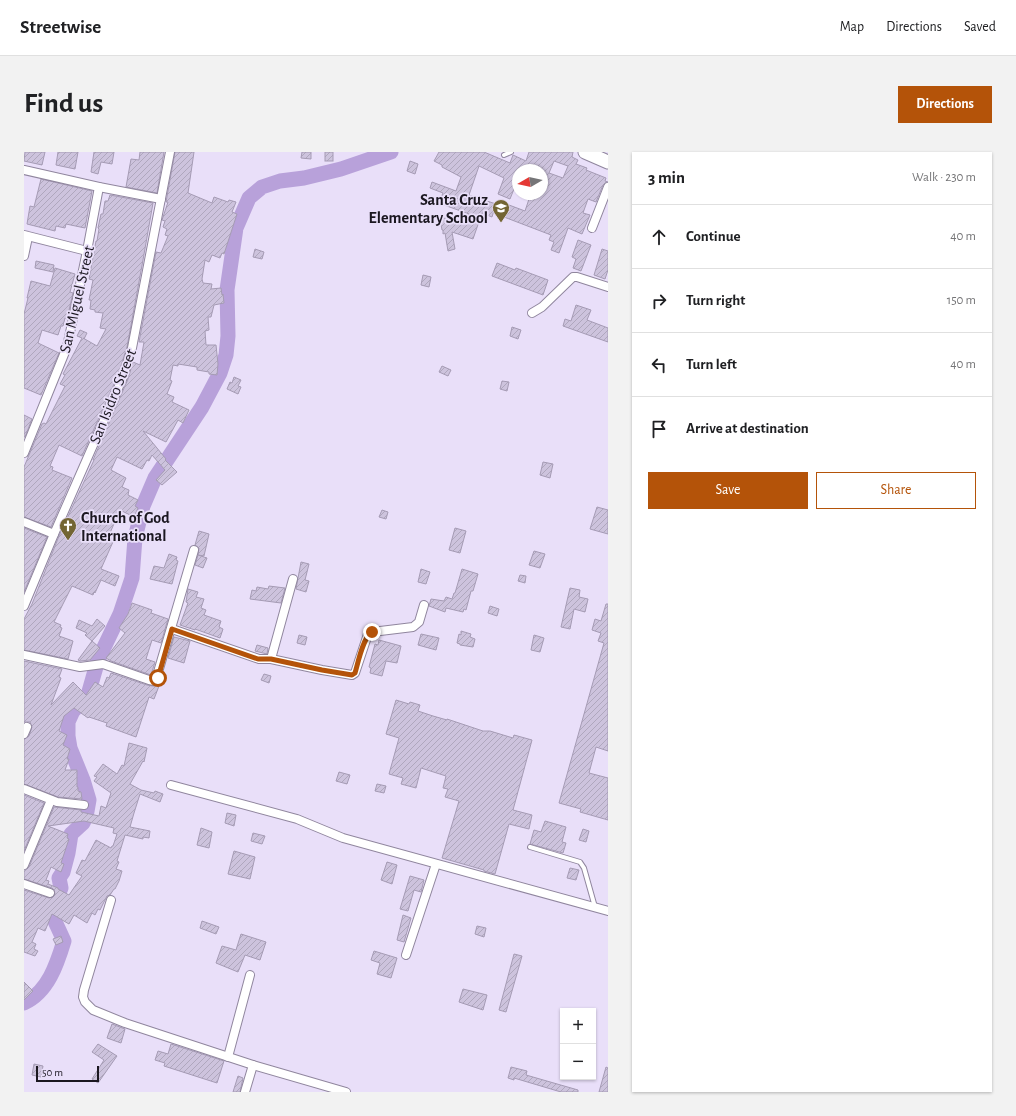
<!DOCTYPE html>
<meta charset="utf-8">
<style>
:root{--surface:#fff;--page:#f2f2f2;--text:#202124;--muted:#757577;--line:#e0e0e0;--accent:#b45309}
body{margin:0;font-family:"Alegreya Sans",sans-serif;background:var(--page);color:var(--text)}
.controls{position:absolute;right:12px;bottom:12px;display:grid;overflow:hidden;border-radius:0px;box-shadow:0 1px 3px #0004}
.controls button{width:36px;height:36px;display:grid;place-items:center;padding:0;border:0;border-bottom:1px solid var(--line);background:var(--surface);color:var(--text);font:20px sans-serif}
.compass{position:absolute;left:488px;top:12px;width:36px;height:36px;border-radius:50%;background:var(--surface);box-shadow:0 1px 3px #0004;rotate:261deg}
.scale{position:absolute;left:12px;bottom:10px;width:63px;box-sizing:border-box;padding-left:4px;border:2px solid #1b1720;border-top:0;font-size:11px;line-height:14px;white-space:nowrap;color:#1b1720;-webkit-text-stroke:3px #e9dff9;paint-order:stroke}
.stop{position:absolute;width:12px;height:12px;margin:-9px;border:3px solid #b45309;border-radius:50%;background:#fff}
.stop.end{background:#b45309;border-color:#fff;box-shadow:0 1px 4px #0008}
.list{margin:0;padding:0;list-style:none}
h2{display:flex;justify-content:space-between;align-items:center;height:52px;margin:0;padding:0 16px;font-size:17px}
h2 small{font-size:13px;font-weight:400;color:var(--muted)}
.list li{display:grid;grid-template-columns:26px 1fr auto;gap:12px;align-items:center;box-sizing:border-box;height:64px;padding:0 16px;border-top:1px solid var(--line)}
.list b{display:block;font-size:15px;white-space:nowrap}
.list em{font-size:13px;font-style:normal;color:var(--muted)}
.actions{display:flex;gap:8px;padding:12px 16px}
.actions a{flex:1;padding:9px 0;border:1px solid var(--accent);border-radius:0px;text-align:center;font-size:14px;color:var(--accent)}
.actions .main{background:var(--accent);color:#fff}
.icon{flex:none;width:22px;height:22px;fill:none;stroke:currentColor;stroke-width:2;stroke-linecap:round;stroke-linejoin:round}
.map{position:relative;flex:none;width:584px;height:940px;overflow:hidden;border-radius:0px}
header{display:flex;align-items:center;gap:24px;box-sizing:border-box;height:56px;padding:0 20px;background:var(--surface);border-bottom:1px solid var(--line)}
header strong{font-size:19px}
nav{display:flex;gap:22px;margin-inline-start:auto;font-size:14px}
.intro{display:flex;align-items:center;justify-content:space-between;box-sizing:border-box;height:96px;padding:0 24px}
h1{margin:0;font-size:28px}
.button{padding:10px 18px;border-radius:0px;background:var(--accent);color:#fff;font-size:14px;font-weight:700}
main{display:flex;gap:24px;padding:0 24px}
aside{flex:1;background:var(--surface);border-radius:0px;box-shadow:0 1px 3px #0004}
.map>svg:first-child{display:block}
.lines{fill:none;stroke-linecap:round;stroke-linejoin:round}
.river{stroke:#b8a1da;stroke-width:15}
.building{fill:url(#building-hatch);stroke:#a59bb4;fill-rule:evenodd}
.service-casing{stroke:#90869e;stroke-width:6}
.minor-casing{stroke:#90869e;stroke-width:10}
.primary-casing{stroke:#90869e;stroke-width:15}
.service{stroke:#fff;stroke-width:4}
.minor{stroke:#fff;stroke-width:8}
.primary{stroke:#fff;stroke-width:13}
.route{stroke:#b45309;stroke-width:5}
.labels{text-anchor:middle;stroke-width:3.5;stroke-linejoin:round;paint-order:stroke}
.poi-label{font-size:16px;font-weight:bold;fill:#1b1720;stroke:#e9dff9;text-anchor:end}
.street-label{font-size:16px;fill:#1b1720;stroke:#e9dff9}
</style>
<header>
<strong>Streetwise</strong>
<nav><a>Map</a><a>Directions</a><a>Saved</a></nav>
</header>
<div class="intro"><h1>Find us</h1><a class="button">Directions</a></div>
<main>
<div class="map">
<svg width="584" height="940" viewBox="0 0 584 940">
<defs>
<pattern id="building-hatch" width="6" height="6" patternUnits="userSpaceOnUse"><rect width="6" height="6" fill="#cdc3dd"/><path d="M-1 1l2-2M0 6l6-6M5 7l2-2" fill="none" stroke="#afa7bd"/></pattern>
</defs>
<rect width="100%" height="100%" fill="#e9dff9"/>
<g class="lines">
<path class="river" d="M0,851C24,840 33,812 40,789L29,765L30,752L37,736L35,726L39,720L44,701L47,682L59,671L62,665L65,648L59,628L46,596L44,584V570L49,559L64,543L74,508L96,462L108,426L111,386L119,354L131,326L178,255L196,221L202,203L204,184L203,138L212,76L225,46L238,35L256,29L280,26L317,17L367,0"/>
</g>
<g class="building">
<polygon points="1,0 21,0 18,13 0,9"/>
<polygon points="34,0 54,0 51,17 32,13"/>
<polygon points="70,0 90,0 88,12 77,10 74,22 67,20"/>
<polygon points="116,0 140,0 133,41 102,35 107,7 115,8"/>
<polygon points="151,0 170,0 164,41 188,51 190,45 204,50 205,48 212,50 208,60 213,62 200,102 198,101 196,106 188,103 185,110 181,108 178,127 179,131 188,132 187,137 197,136 198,143 199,142 200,151 190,153 187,165 184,165 185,178 181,179 182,193 192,193 194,212 193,223 185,222 185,220 173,218 173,215 154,212 154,214 149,213 146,228 148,229 143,242 150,245 148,250 165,258 159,271 154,268 142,290 119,279 142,307 141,308 153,320 138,333 132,328 141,318 128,303 125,309 123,308 118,317 93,305 87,318 102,326 98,335 105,338 104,343 114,348 111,354 114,356 110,365 96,358 86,381 92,383 77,417 95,424 91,434 77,428 71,441 70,440 69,443 48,434 30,470 37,473 36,475 38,476 35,484 49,489 44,507 0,498 0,467 8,452 35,384 70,308 69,308 104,227 109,210 116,213 120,190 115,190 132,100 137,101 144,84 141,83 143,77 139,75 141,69 138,68 144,50 142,50"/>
<polygon points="278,0 287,0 287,7 277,6"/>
<rect x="301" y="0" width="8" height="9"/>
<path d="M415,0H460L486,11L489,3L502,9L505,0H549L548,5L554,8L552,12L563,16L562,18L582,26L581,29L584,30L579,33L572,50L564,47L559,61L566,63L558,82L544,76L535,101L527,98L530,90L525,88L527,83L480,65L485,53L501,59L505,47L507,48L509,42H518V18H494V27L486,47L474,42L480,26L455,14L445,43L472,52L468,65L458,61L449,87L428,80L431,97L424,99L421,81L419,82V78H418L416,67L445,62L420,53V52L415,50L419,41L406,36L408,30L432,39L437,25L418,15V13L410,9ZM530,9L544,14L539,26L525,21Z"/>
<polygon points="386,9 394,12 391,22 383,19"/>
<polygon points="17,27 68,39 61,76 42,72 41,76 32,74 31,79 3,72 6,54 10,55"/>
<polygon points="86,43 129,51 119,108 103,195 94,223 58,304 35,293 26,314 29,315 28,318 48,326 27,375 0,365 0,315 18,272 20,271 22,272 41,234 36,232 41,223 39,222 58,186 53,184 56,178 63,181 60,187 59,186 73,194 82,177 76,176 79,161 71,160 71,158 66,157 67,148 65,148 69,128 65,127 72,89 73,89 75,77 74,76 77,62 79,62 81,49 84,49"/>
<polygon points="554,88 567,93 557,119 549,116 552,107 548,105"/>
<polygon points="231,97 240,100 238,107 229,105"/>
<polygon points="578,97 584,99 584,118 581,127 570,123"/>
<polygon points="12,109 30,113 29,120 11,116"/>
<polygon points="473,111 491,118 492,116 524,128 519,143 468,124"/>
<polygon points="31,116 51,122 46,140 49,141 43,167 41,166 39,174 37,174 34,183 18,178 14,191 35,201 17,243 0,236 0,162 4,146 3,146 7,129 26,134"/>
<polygon points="399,123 407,125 405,135 397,133"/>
<polygon points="552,153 567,158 563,168 584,176 584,190 539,174 541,167 547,169"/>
<polygon points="488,175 497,178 494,187 486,184"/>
<polygon points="418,214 427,218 424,224 415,220"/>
<polygon points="210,225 217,228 214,234 217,235 214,242 203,237 206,230 208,231"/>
<polygon points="478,229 485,230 483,239 476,237"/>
<polygon points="0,263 8,267 1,285 0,285"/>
<polygon points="519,310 529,312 526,326 516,323"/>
<polygon points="573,355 584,358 584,382 566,377"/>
<polygon points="358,358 364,360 362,367 355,365"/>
<polygon points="0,376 23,385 0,440"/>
<polygon points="431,376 442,379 436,401 425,398"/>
<polygon points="175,379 185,382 180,404 174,403 175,396 171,393"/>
<polygon points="510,399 521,402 516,416 505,413"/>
<polygon points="145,402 153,405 152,408 154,409 148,432 126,427 130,414 140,416"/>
<polygon points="174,403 183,406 179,416 171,413"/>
<polygon points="277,410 285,412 281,428 285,429 282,440 272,437"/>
<polygon points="397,417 406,420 402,432 394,430"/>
<polygon points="438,417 454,422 449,439 447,439 442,458 440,457 439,460 422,456 421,460 405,454 407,447 420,449 422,445 428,447 430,441 431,441"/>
<polygon points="496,423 502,424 501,431 494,429"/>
<polygon points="245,434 261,436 257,451 226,447 228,438 232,439 233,435 244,437"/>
<polygon points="546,436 556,438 555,445 564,447 561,460 550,457 546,477 537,475"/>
<polygon points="164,437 174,440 172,445 180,447 177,456 182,458 180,463 197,469 195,475 199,477 196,486 171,477 171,478 156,473 164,451 162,450"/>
<polygon points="108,451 128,458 127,461 144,467 137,491 128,488 122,507 131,510 127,523 87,509 82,506 101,481 95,476 104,462"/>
<polygon points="582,452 584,452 584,599 572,595 565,621 584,626 584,668 556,660 557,657 535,651 580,491 574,489 577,481 568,478 571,467 577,469"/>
<polygon points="466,454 475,457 473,464 464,461"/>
<polygon points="73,467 81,474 68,489 61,483 63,481 52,476 55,468 68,474"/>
<polygon points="437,479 447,482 446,485 451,487 449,495 436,493 436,492 433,491 435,482 437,483"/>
<polygon points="397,482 415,486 412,498 394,493"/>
<polygon points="275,483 283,485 281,493 273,491"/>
<polygon points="510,483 520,486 516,500 507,498"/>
<polygon points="150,485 166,489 160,511 144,506"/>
<polygon points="355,488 377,494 373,511 362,509 358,524 346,521 347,516 345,515 351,492 354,493"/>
<polygon points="68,489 76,496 66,508 56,509 54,508"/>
<polygon points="233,493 244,496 243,502 231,499"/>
<polygon points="0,509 38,517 35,525 37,526 27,553 49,530 62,543 71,530 79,535 83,525 85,526 87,521 123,533 129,534 135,534 130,547 125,545 112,585 82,574 83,571 65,565 64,566 50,556 40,564 35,579 43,583 39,593 46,597 43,607 45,607 41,618 53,618 53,635 54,635 54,639 57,640 58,647 34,645 0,632 0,587 5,584 8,575 6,570 0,570"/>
<polygon points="240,522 247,524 245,531 237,528"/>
<polygon points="372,548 385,552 386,550 396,553 394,559 409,564 423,568 423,567 459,579 466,579 489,586 490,583 508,588 489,658 508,663 505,677 485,672 471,722 460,719 460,718 418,706 435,649 421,645 424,637 419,636 422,624 397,616 392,636 377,632 379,626 365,622 375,586 362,582"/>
<path d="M105,591L123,596L120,610L119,609L106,632L117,638L130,641L131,639L139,642L136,650L116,642L110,661L106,675L126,679L125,686L119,685V687L101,683L93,709L95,710L92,717L98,719L95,729L91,737H90L86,743L83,744L76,758L74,757L71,763L68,761L63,771L50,763L45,772L28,762L21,779L14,776L8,790L12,792L10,797L14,799L11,804L0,800V738L25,746L29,745L31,742L30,738L28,736L0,727V718L5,715L30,655L57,658V660L75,664L77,654L82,656L87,641L70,629L73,625L70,624L79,612L93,622L98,613L100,614ZM60,669L90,676L89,681L93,682L89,694H88L87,696L72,688L61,709L58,708L52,721L58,724L45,743L34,737V736L24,732L25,729L22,728L27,715L37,720L40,712L37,711L45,687L43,686L44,682L24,674Z"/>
<polygon points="315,620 326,623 323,632 312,629"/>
<polygon points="353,632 362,634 360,641 351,639"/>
<polygon points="0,643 20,651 0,699"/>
<polygon points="203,661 212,663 210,674 201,671"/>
<polygon points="521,669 542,675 538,690 542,691 539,701 506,692 510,678 517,680"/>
<polygon points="177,676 188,680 185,696 173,693"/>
<polygon points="559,677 565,679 562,690 555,688"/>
<polygon points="229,681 241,684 238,692 227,689"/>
<polygon points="210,699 231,705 226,727 204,722"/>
<polygon points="363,710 373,713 368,732 357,728"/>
<polygon points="546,716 555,718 552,728 543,726"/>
<polygon points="386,724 400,728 397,740 390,738 384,759 376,757"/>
<polygon points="379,763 387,766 380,790 373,788"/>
<polygon points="178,769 195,775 192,782 176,776"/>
<polygon points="453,774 462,776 460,785 451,782"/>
<polygon points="217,782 242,790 236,808 221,803 214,820 192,811 198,794 212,798"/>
<polygon points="37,784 39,790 32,793 29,787"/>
<polygon points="350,799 373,806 367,826 353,822 356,811 347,808"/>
<polygon points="490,802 498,804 482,860 475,858"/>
<polygon points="0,830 9,839 0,848"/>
<polygon points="439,837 463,843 459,858 435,850"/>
<polygon points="88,872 101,877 97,891 83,886"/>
<polygon points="74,892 93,904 74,931 68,927 80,908 68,900"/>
<polygon points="147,892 200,909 193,931 140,914 141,911 131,908 134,899 144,902"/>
<polygon points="10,912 19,914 17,925 8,923"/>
<polygon points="487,915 503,919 502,923 554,938 554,940 537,940 490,926 490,928 484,926"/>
<polygon points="582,915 584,916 584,940 575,940"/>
<polygon points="214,924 219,926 216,940 209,940"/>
</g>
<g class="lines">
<defs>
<g id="service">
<polyline points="480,3 487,0"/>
<polyline points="506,695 556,710 560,716 571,755"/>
</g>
<g id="minor">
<polyline points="0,18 75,35 137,47"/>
<polyline points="568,76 584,35"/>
<polyline points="0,83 63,99"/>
<polyline points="0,104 4,85"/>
<polyline points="508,161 518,155 549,125 553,125 584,135"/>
<polyline points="0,301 43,195 63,99 75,35"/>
<polyline points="0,370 30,382"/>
<polyline points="0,454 30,382 99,225 108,196 146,0"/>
<polyline points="148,477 235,507 247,507 269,427"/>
<polyline points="0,503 56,515 79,512 125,528 130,529 132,527 170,398"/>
<polyline points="247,507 298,518 328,523 331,521 344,482 348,480 389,475 395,470 400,453"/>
<polyline points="0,582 3,575"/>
<polyline points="147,633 273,667 319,686 584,759"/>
<polyline points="0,637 33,650 60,653"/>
<polyline points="0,713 27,648"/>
<polyline points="0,732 26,741"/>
<polyline points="87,748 60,838 59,845 61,850 69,858 101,871 229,913"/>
<polyline points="382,803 412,712"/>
<polyline points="204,905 226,823"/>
<polyline points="221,940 229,913 322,940"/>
</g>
<polyline id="primary" points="561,0 584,10"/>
</defs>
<use href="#service" class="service-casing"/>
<use href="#minor" class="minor-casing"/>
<use href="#primary" class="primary-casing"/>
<use href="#service" class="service"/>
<use href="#minor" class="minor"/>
<use href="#primary" class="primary"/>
</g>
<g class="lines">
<path class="route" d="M134,526L148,477L234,507H247L298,518L328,523L331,521C334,511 339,485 348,480"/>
</g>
<defs>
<symbol id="school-pin" viewBox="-11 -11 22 30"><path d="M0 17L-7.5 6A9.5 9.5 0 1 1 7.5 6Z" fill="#736533" stroke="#e9dff9"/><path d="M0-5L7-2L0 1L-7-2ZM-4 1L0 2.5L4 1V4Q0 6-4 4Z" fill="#fff"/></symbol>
<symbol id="church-pin" viewBox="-11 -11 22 30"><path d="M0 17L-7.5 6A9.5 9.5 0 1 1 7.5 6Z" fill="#736533" stroke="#e9dff9"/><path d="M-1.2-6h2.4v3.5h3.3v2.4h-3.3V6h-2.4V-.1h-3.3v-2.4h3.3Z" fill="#fff"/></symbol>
</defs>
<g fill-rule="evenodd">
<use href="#school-pin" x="467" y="46" width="20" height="27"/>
<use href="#church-pin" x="34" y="364" width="20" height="27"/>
</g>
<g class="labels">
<g class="poi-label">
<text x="464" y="53">Santa Cruz<tspan x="464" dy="18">Elementary School</tspan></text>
<text x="57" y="371" text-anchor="start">Church of God<tspan x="57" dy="18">International</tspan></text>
</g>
<g class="street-label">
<text transform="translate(52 147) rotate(-77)" y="6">San Miguel Street</text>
<text transform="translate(88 244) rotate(-68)" y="6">San Isidro Street</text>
</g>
</g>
</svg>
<div class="controls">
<button>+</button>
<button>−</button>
</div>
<svg class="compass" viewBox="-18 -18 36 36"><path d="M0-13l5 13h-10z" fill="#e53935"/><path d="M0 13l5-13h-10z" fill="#757577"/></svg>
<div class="scale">50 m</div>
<div class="stop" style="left:134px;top:526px"></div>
<div class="stop end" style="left:348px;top:480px"></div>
</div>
<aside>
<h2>3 min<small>Walk · 230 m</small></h2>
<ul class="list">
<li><svg class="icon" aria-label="ahead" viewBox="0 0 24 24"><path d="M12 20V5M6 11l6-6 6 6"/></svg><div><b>Continue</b></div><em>40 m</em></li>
<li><svg class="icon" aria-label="right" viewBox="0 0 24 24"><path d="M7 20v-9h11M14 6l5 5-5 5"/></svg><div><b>Turn right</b></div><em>150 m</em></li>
<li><svg class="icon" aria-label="left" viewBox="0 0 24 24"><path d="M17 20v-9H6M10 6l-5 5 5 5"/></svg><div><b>Turn left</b></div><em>40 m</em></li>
<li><svg class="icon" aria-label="arrive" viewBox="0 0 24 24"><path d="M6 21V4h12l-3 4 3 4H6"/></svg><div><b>Arrive at destination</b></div></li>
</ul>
<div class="actions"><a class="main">Save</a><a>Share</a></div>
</aside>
</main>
